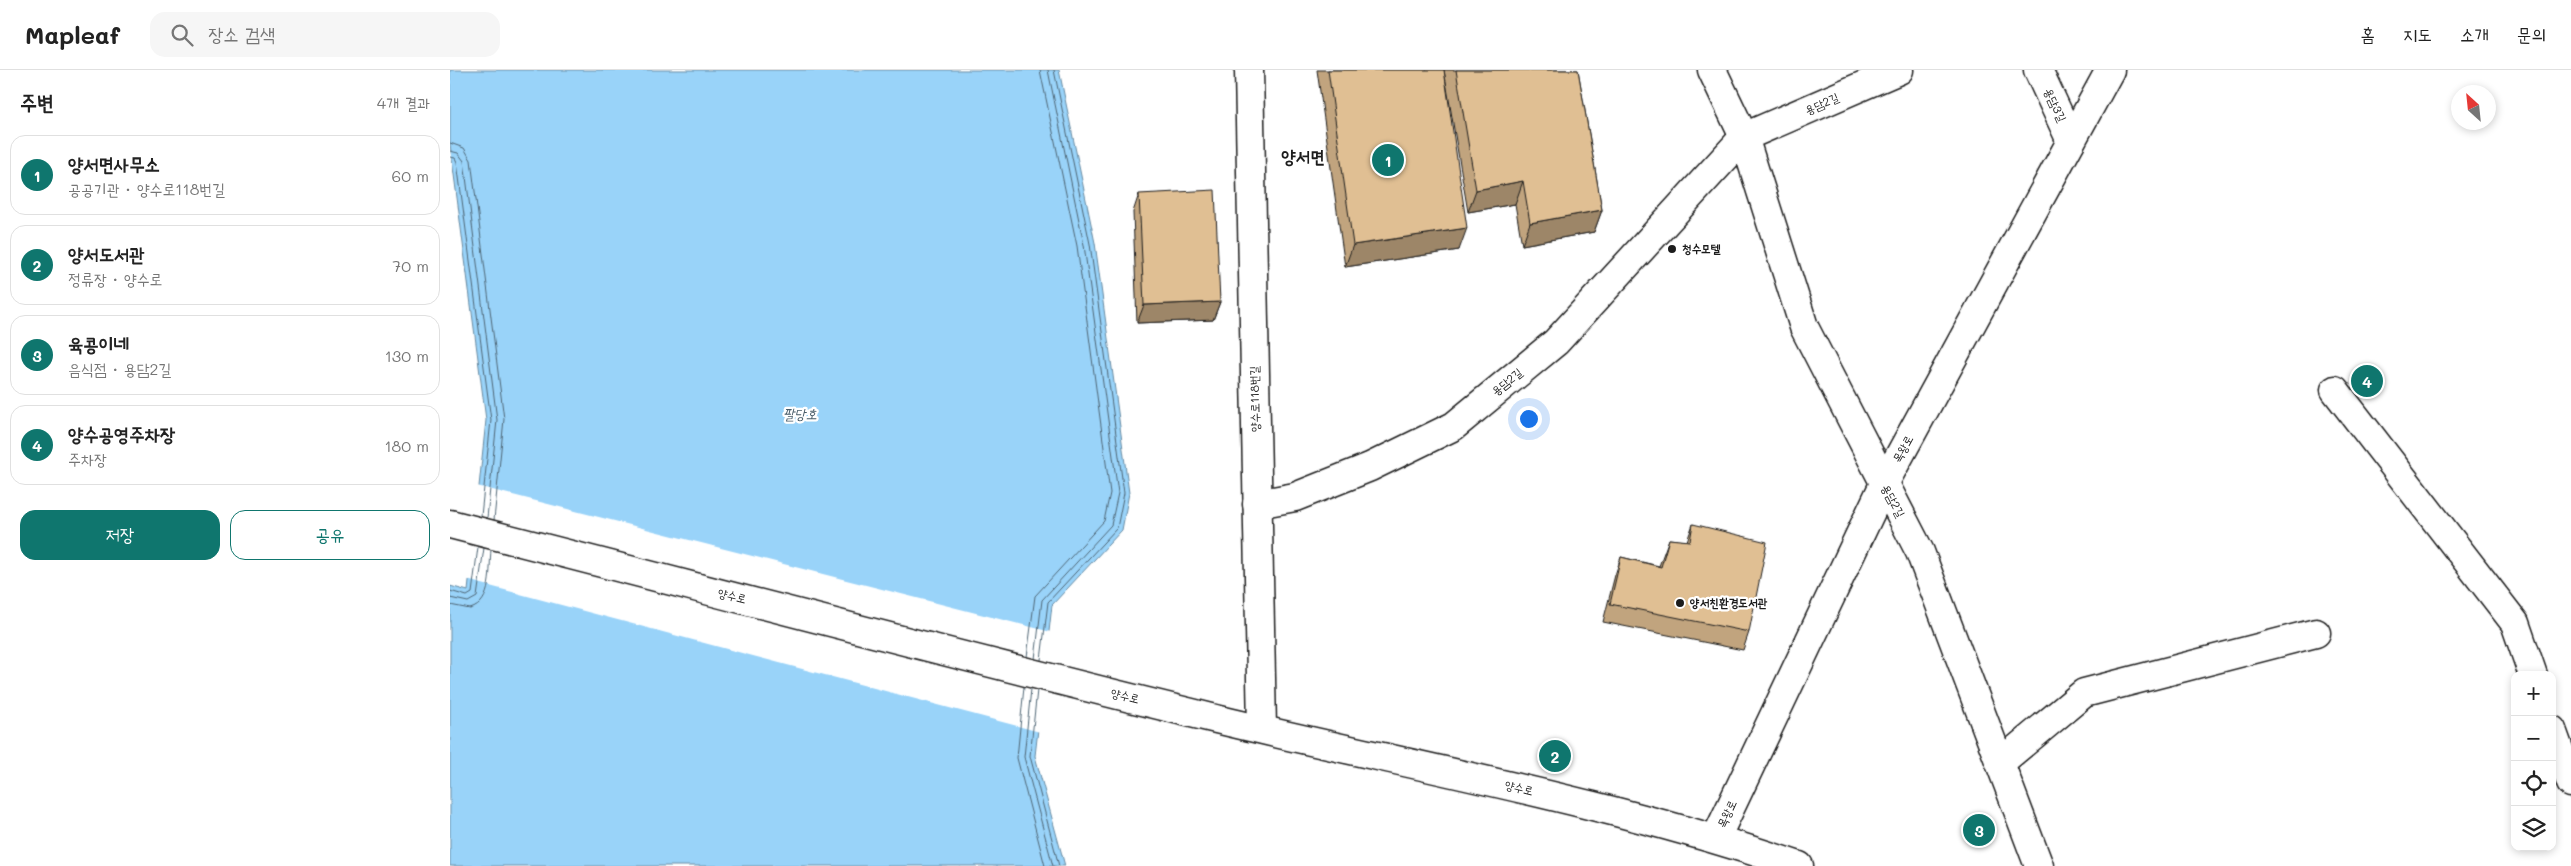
<!DOCTYPE html>
<html lang="ko">
<meta charset="utf-8">
<style>
:root{--surface:#fff;--page:#f6f6f6;--text:#222;--muted:#767676;--line:#e0e0e0;--accent:#0f766e}
body{margin:0;font-family:Mali,"Poor Story",sans-serif;background:var(--page);color:var(--text)}
.controls{position:absolute;right:15px;bottom:15px;display:grid;overflow:hidden;border-radius:10px;box-shadow:0 2px 8px #0003}
.controls button{width:45px;height:45px;display:grid;place-items:center;padding:0;border:0;border-bottom:1px solid var(--line);background:var(--surface);color:var(--text);font:25px sans-serif}
.compass{position:absolute;left:2001px;top:15px;width:45px;height:45px;border-radius:50%;background:var(--surface);box-shadow:0 2px 8px #0003;rotate:333deg}
.you{position:absolute;left:1078px;top:348px;width:18px;height:18px;margin:-12px;border:4px solid #fff;border-radius:50%;background:#1a73e8;box-shadow:0 0 0 8px #1a73e833}
.badge{display:grid;place-items:center;width:32px;height:32px;border-radius:50%;background:var(--accent);color:#fff;font-size:16px;font-weight:700}
.pin{position:absolute;translate:-50% -50%;border:2px solid #fff;box-shadow:0 1px 5px #0006}
.list{margin:0;padding:0;list-style:none}
h2{display:flex;justify-content:space-between;align-items:center;height:65px;margin:0;padding:0 20px;font-size:21px}
h2 small{font-size:16px;font-weight:400;color:var(--muted)}
.list li{display:grid;grid-template-columns:32px 1fr auto;gap:15px;align-items:center;box-sizing:border-box;height:80px;margin:0 10px 10px;padding:0 10px;border:1px solid var(--line);border-radius:15px}
.list b{display:block;font-size:19px;white-space:nowrap}
.list p{margin:0;font-size:16px;white-space:nowrap;color:var(--muted)}
.list em{font-size:16px;font-style:normal;color:var(--muted)}
.actions{display:flex;gap:10px;padding:15px 20px}
.actions a{flex:1;padding:11px 0;border:1px solid var(--accent);border-radius:15px;text-align:center;font-size:18px;color:var(--accent)}
.actions .main{background:var(--accent);color:#fff}
.icon{flex:none;width:28px;height:28px;fill:none;stroke:currentColor;stroke-width:2;stroke-linecap:round;stroke-linejoin:round}
.map{position:relative;flex:none;width:2121px;height:796px;overflow:hidden}
header{display:flex;align-items:center;gap:30px;box-sizing:border-box;height:70px;padding:0 25px;background:var(--surface);border-bottom:1px solid var(--line)}
header strong{font-size:24px}
nav{display:flex;gap:28px;margin-inline-start:auto;font-size:18px}
.search{width:350px;height:45px;background:var(--page);display:flex;align-items:center;gap:12px;box-sizing:border-box;padding:0 18px;border-radius:15px;color:var(--muted);font-size:19px}
main{display:flex}
aside{flex:1;background:var(--surface)}
.map>svg:first-child{display:block}
.water{fill:#99d3f9;stroke:#678aa1}
.pier{fill:#fff}
.lines{fill:none;stroke-linecap:round;stroke-linejoin:round}
.shore{stroke:#4e6574;stroke-width:1}
.minor-casing{stroke:#1c1c1c;stroke-width:31}
.minor{stroke:#fff;stroke-width:28}
.wall{fill:#c1a47e;stroke:#1c1c1c}
.shaded-wall{fill:#9d8667;stroke:#1c1c1c}
.building{fill:#e0bf93;stroke:#1c1c1c}
.poi-dot{fill:#1c1c1c;stroke:#fff;stroke-width:2}
.labels{text-anchor:middle;stroke-width:4.5;stroke-linejoin:round;paint-order:stroke}
.street-label{font-size:12px;fill:#1c1c1c;stroke:#fff}
.poi-label{font-size:12px;font-weight:bold;fill:#1c1c1c;stroke:#fff;text-anchor:start}
.water-label{font-size:14px;font-style:italic;fill:#485c69;stroke:#fff}
.district-label{font-size:18px;font-weight:bold;fill:#1c1c1c;stroke:#fff}
</style>
<header>
<strong>Mapleaf</strong>
<div class="search"><svg class="icon" aria-label="search" viewBox="0 0 24 24"><circle cx="10" cy="10" r="6"/><path d="M15 15l6 6"/></svg>장소 검색</div>
<nav><a>홈</a><a>지도</a><a>소개</a><a>문의</a></nav>
</header>
<main>
<aside>
<h2>주변<small>4개 결과</small></h2>
<ul class="list">
<li><span class="badge">1</span><div><b>양서면사무소</b><p>공공기관 · 양수로118번길</p></div><em>60 m</em></li>
<li><span class="badge">2</span><div><b>양서도서관</b><p>정류장 · 양수로</p></div><em>70 m</em></li>
<li><span class="badge">3</span><div><b>육콩이네</b><p>음식점 · 용담2길</p></div><em>130 m</em></li>
<li><span class="badge">4</span><div><b>양수공영주차장</b><p>주차장</p></div><em>180 m</em></li>
</ul>
<div class="actions"><a class="main">저장</a><a>공유</a></div>
</aside>
<div class="map">
<svg width="2121" height="796" viewBox="0 0 2121 796">
<rect width="100%" height="100%" fill="#fff"/>
<filter id="ink" filterUnits="userSpaceOnUse"><feTurbulence type="fractalNoise" baseFrequency=".02" numOctaves="2"/><feDisplacementMap in="SourceGraphic" scale="10" xChannelSelector="R" yChannelSelector="G"/><feConvolveMatrix kernelMatrix="1 2 1 2 8 2 1 2 1" color-interpolation-filters="sRGB"/></filter>
<g filter="url(#ink)">
<polygon class="water" points="0,0 609,0 645,173 679,423 672,460 602,535 585,686 615,796 0,796 0,516 18,521 36,350 0,74"/>
<polygon class="pier" points="27,416 601,562 590,662 17,510"/>
<g class="lines">
<g class="shore">
<polyline points="0,73 14,78 21,90 54,349 44,450"/>
<polyline points="0,81 8,83 14,91 47,350 37,448"/>
<polyline points="0,87 5,88 7,92 41,350 31,446"/>
<polyline points="0,521 17,526 22,523 28,477"/>
<polyline points="0,528 18,532 27,527 34,478"/>
<path d="M0,535L20,539C43,533 39,499 41,480"/>
<polyline points="577,587 585,526 654,451 660,423 627,176 590,0"/>
<polyline points="585,589 592,530 661,455 668,423 634,175 598,0"/>
<polyline points="591,590 598,532 667,458 674,423 640,174 604,0"/>
<polyline points="574,617 567,688 595,796"/>
<polyline points="581,619 574,687 603,796"/>
<polyline points="587,620 580,686 609,796"/>
</g>
<defs>
<g id="minor">
<polyline points="799,0 812,659"/>
<polyline points="1262,0 1294,67 1354,257 1470,482 1589,796"/>
<polyline points="1588,0 1621,71"/>
<polyline points="1885,320 2065,553 2083,605"/>
<polyline points="807,434 845,427 920,397 1004,356 1106,272 1294,67 1449,0"/>
<path d="M0,454C255,519 510,587 766,649C961,696 1159,731 1349,796"/>
<polyline points="2102,660 2121,713"/>
<polyline points="1551,692 1634,623 1866,563"/>
<polyline points="1266,768 1434,414 1660,0"/>
</g>
</defs>
<use href="#minor" class="minor-casing"/>
<use href="#minor" class="minor"/>
</g>
<g class="wall">
<polygon points="867,0 994,0 1009,180 895,197"/>
<polygon points="994,0 1128,0 1152,140 1144,162 1072,175 1065,134 1018,142"/>
<polygon points="689,124 770,232 763,250 687,253 683,142"/>
<polygon points="1243,454 1299,562 1293,580 1153,552 1165,505 1171,487 1209,496 1219,469 1237,471"/>
</g>
<g class="shaded-wall">
<polygon points="1073,111 1065,134 1018,142 1026,120"/>
<polygon points="1152,140 1144,162 1072,175 1080,153"/>
<polygon points="1017,158 1009,180 895,197 903,175"/>
<polygon points="770,232 763,250 687,253 694,235"/>
</g>
<g class="building">
<polygon points="878,0 994,0 1017,158 903,175"/>
<polygon points="1006,0 1128,0 1152,140 1080,153 1073,111 1026,120"/>
<polygon points="765,120 770,232 694,235 689,124"/>
<polygon points="1243,454 1317,472 1299,562 1160,534 1171,487 1211,497 1219,469 1240,471"/>
</g>
</g>
<g class="poi-dot">
<circle cx="1222" cy="179" r="5"/>
<circle cx="1230" cy="533" r="5"/>
</g>
<g class="labels">
<g class="street-label">
<text transform="translate(1372 34) rotate(-24)" y="4">용담2길</text>
<text transform="translate(1605 35) rotate(65)" y="4">용담3길</text>
<text transform="translate(1057 312) rotate(-39)" y="4">용담2길</text>
<text transform="translate(805 329) rotate(-91)" y="4">양수로118번길</text>
<text transform="translate(1453 379) rotate(-61)" y="4">목왕로</text>
<text transform="translate(1443 431) rotate(62)" y="4">용담2길</text>
<text transform="translate(282 526) rotate(14)" y="4">양수로</text>
<text transform="translate(675 626) rotate(14)" y="4">양수로</text>
<text transform="translate(1069 718) rotate(14)" y="4">양수로</text>
<text transform="translate(1277 744) rotate(-65)" y="4">목왕로</text>
</g>
<g class="poi-label">
<text x="1232" y="183">청수모텔</text>
<text x="1240" y="537">양서친환경도서관</text>
</g>
<g class="water-label">
<text x="350" y="349">팔당호</text>
</g>
<g class="district-label">
<text x="853" y="93">양서면</text>
</g>
</g>
</svg>
<div class="controls">
<button>+</button>
<button>−</button>
<button><svg class="icon" aria-label="locate" viewBox="0 0 24 24"><circle cx="12" cy="12" r="6"/><path d="M12 2v4M12 18v4M2 12h4M18 12h4"/></svg></button>
<button><svg class="icon" aria-label="layers" viewBox="0 0 24 24"><path d="M12 4l9 5-9 5-9-5zM3 14l9 5 9-5"/></svg></button>
</div>
<svg class="compass" viewBox="-18 -18 36 36"><path d="M0-13l5 13h-10z" fill="#e53935"/><path d="M0 13l5-13h-10z" fill="#767676"/></svg>
<div class="you"></div>
<div class="pin badge" style="left:938px;top:90px">1</div>
<div class="pin badge" style="left:1105px;top:686px">2</div>
<div class="pin badge" style="left:1529px;top:760px">3</div>
<div class="pin badge" style="left:1917px;top:311px">4</div>
</div>
</main>
